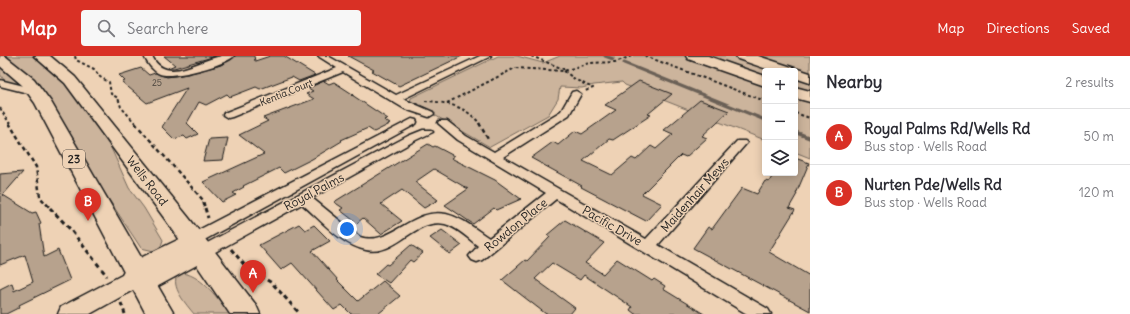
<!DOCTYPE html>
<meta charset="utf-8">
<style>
:root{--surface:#fff;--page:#f7f7f7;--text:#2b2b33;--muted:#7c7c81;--line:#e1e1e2;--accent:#d93025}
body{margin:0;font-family:Delius,sans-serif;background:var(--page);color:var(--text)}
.controls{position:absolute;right:12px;top:12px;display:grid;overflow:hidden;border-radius:4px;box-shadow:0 2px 10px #0003}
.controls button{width:36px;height:36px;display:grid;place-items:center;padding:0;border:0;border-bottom:1px solid var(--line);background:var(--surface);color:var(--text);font:20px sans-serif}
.you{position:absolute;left:347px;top:173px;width:14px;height:14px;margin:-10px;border:3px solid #fff;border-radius:50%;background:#1a73e8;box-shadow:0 0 0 6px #1a73e833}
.badge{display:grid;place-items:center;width:26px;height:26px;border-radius:50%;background:var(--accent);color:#fff;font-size:13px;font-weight:700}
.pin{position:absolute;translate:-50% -33px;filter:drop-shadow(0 1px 2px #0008)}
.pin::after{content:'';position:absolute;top:21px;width:14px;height:12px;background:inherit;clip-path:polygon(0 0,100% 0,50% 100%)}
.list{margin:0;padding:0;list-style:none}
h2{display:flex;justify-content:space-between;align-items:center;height:52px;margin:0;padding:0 16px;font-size:17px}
h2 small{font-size:13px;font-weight:400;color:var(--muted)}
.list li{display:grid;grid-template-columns:26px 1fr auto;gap:12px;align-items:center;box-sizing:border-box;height:56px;padding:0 16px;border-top:1px solid var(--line)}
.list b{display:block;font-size:15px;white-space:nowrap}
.list p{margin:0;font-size:13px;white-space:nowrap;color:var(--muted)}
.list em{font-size:13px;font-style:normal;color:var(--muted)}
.icon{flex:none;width:22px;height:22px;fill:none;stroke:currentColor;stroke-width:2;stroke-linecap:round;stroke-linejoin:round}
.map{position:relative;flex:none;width:810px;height:258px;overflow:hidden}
header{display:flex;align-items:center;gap:24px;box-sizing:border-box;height:56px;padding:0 20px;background:var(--accent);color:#fff}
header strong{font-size:19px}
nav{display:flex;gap:22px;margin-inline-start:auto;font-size:14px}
.search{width:280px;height:36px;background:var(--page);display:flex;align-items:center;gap:10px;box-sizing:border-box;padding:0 14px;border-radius:4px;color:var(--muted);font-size:15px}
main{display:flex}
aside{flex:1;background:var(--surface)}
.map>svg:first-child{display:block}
.green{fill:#ccb49c;stroke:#74685c}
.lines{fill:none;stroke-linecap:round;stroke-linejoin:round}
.stream-far1{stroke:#6b6056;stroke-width:3}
.stream{stroke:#6b6056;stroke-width:4}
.building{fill:#b7a28d;stroke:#1c1c1c}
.minor-casing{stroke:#1c1c1c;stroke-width:3}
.tertiary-casing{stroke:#1c1c1c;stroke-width:3}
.primary-casing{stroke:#1c1c1c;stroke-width:3}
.motorway-casing{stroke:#1c1c1c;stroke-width:3}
.path-far2{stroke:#1c1c1c;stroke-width:2;stroke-dasharray:3 2.5;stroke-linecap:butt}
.path-far1{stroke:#1c1c1c;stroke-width:2.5;stroke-dasharray:4 3;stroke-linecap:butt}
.path{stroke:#1c1c1c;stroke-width:3;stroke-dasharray:4.5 3.5;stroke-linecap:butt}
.minor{fill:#eed2b5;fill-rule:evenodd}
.tertiary{fill:#eed2b5;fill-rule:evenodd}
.primary{fill:#eed2b5;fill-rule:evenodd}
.motorway{fill:#eed2b5;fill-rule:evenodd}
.labels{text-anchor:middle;stroke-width:3;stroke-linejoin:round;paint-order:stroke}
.far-number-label{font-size:9px;fill:#433e38}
.far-street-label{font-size:10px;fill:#1c1c1c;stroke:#eed2b5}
.shield{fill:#eed2b5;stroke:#5b534a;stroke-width:1}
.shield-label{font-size:11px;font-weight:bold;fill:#1c1c1c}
.street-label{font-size:12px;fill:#1c1c1c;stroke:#eed2b5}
</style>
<header>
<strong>Map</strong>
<div class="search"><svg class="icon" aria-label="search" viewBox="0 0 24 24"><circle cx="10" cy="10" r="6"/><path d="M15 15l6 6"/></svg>Search here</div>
<nav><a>Map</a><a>Directions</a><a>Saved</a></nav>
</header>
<main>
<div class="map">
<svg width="810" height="258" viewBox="0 0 810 258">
<rect width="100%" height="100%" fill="#eed2b5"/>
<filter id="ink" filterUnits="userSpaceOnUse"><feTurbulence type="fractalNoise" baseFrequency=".025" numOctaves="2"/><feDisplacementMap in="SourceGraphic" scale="8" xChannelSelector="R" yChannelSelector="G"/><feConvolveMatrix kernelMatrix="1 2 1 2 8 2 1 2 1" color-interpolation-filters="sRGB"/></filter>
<g filter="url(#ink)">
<g class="green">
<polygon points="2,0 32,0 60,21 73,36 111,92 129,132 144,152 163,184 161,190 154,195 141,192 98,127 46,38 30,20"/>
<path d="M498,0H517L543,7L560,0H810V102L795,96V15H765V84L625,29L622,26L594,29L582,32L560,31L558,43L548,59L490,91C463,76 438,60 410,46L411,42Z"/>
<polygon points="0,9 8,14 22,30 6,27 0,18"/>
<path d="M183,217C204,221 217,243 231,258H194C187,249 169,230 178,218Z"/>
</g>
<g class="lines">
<g class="stream-far1">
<polyline points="605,0 613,3"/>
<polyline points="624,7 765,64"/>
</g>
<polyline class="stream" points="795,76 810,82"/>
</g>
<g class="building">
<polygon points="164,0 216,0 174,12 168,12 175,9"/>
<polygon points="235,0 254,0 255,5 270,0 284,0 315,19 299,25 292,21 260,33 256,31 230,41 227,38 206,49 199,46 187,67 198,78 187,83 184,80 174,83 162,71 187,32 147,47 122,26 125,25 119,19 141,12 149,19 155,17 167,21 187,18 221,9"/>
<polygon points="348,0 462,0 399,30 372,15 374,14"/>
<polygon points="324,25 329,28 334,26 354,39 352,39 388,63 384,64 390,68 374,76 368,72 341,84 342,85 312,103 284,117 279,112 243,130 244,131 233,137 236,139 222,146 203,126 264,98 239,79 268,65 263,62 314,43 306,38 313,35 308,32"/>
<polygon points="639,25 672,38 648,58 651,59 613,84 609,83 583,105 612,119 632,102 636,104 651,90 656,93 673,78 664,74 700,44 729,55 702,80 707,82 686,101 681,99 642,138 662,148 646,165 581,131 582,130 531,102 553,86 558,89 575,75 582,78 616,54 605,49"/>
<polygon points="228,82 223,104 203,105 209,83"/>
<polygon points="428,88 433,91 435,90 454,100 451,102 495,124 521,143 496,154 494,152 473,168 445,149 468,133 434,113 415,126 438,144 424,152 402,134 381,148 402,165 381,178 363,162 357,167 340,154 343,152 334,146"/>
<polygon points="795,102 809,107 796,138 797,138 789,152 795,154 769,196 810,220 810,255 693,192 708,171 712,173 742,132 757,138 765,125 769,126 774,117 795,117"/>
<polygon points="23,116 3,139 32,157 36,156 41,167 39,168 44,201 58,194 70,224 19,249 20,251 6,258 0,258 0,233 12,227 14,235 33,226 25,199 0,209 0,118"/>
<polygon points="565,164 604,187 585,207 603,218 617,203 652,225 654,223 665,230 663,233 704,258 635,258 630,254 632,251 584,219 580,224 552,207 535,223 575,252 570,258 546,258 502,224 525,204 527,205 550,181 547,179"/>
<polygon points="299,168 305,174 314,169 330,185 312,195 338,224 337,224 358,245 383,225 400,240 378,258 351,258 342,249 334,254 292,207 281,214 259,189"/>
<polygon points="442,174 462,189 450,198 430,182"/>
<polygon points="411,189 423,197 413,206 410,204 389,227 375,218 386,208 388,209"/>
</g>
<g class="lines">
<defs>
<g id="minor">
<path d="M144,0H152C166,30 200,3 222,0C226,0 230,0 234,0C226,9 173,23 160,18C153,15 147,7 144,0Z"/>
<polygon points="318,0 328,0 396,39 480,0 491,0 403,43 433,56 434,58 429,61 405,53 343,16 232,61 228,62 223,59 224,57 337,12"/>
<polygon points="0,24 40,34 41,36 36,39 0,30"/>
<path d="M576,35L581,38L569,59L503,101L646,183L737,85H745L747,87L745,89L658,189L768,253L771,258H747L556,143L482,204L477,206L472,204L469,200L478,190C469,183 457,171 445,168C415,161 396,201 366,194C341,189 321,164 302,148L206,201L201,203L196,201L193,197L196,193L408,80L423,74H431L433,76L416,84L312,142L360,181C391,191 412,151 446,158C463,162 475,173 489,182L546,137L458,84L438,67L439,65H447L466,80L494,96L561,55L572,36Z"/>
<polygon points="412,63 416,64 417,66 416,68 197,188 192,190 187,188 185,184 187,180"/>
</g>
<polygon id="tertiary" points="192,177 199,179 202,184 196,191 201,189 208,191 211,197 208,203 151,234 143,237 133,234 90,258 58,258 61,251 122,219 128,208"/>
<g id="primary">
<polygon points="0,0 5,0 34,23 51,46 174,258 146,258 35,47 22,29 0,10"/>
<polygon points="34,0 50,0 75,21 189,162 256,249 260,258 230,258 173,174 65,27"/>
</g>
<g id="motorway">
<polygon points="686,0 708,0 765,20 765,30 688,3"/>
<polygon points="736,0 758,0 810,17 810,27 795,22 795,15 773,15 738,3"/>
<polygon points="795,31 810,35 810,46 795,42"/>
</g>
</defs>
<use href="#minor" class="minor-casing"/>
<use href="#tertiary" class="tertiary-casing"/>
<use href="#primary" class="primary-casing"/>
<use href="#motorway" class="motorway-casing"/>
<g class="path-far2">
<polyline points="75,0 76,4 94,13 100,21 109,26 111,38 118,42 121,51 136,68"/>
<polyline points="531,0 566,14"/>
<polyline points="645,0 765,45"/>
<polyline points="564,15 576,24 593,32 585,35"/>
<path d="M425,45C446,46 466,50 480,68"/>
<polyline points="447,47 515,12 564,15 589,7 615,6 632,0"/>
<polyline points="0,52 10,68"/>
<polyline points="795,57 810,62"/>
</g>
<g class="path-far1">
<polyline points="9,67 36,111 40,141 51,153"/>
<polyline points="135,67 203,144 205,153"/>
<polyline points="479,67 489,85"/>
</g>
<g class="path">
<polyline points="50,152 70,173 107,220"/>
<polyline points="205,152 208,162"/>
<polyline points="231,193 247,212 272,227 300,258"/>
<polyline points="121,247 125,258"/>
</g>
<use href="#minor" class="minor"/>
<use href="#tertiary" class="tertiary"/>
<use href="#primary" class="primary"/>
<use href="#motorway" class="motorway"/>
</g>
</g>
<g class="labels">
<g class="far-number-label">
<text x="157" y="30">25</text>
</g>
<g class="far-street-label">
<text transform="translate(286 36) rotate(-22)" y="4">Kentia Court</text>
</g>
<rect class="shield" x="63" y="94" width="22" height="18" rx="3"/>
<g class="shield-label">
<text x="74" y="107">23</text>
</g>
<g class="street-label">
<text transform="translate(147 125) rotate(52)" y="4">Wells Road</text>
<text transform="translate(314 136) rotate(-28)" y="4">Royal Palms</text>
<text transform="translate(695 139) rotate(-48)" y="4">Maidenhair Mews</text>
<text transform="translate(516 169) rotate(-39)" y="4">Rowdon Place</text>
<text transform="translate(612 170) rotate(30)" y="4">Pacific Drive</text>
</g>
</g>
</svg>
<div class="controls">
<button>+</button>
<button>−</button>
<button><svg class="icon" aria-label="layers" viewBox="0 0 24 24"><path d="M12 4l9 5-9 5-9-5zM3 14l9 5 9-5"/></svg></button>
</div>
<div class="you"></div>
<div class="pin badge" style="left:253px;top:237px">A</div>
<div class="pin badge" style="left:88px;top:165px">B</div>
</div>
<aside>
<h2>Nearby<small>2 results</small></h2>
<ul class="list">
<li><span class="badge">A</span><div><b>Royal Palms Rd/Wells Rd</b><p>Bus stop · Wells Road</p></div><em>50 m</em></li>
<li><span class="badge">B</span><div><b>Nurten Pde/Wells Rd</b><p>Bus stop · Wells Road</p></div><em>120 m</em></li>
</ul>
</aside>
</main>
